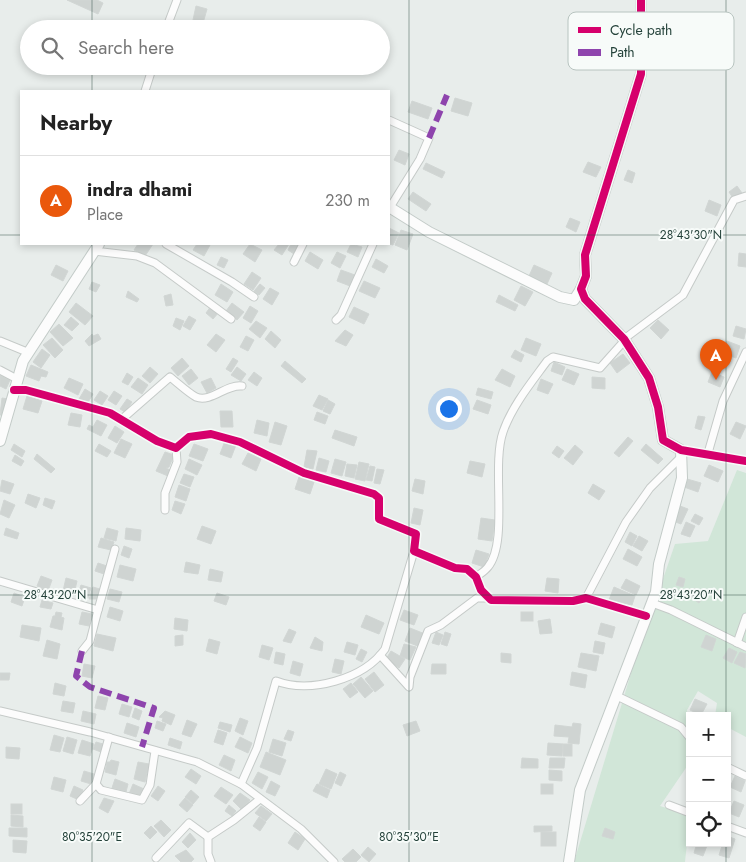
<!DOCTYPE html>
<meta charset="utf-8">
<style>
:root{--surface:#fff;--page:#f6f6f6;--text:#222;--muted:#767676;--line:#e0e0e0;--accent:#ea580c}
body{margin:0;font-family:Jost,sans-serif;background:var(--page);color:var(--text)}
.controls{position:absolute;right:15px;bottom:15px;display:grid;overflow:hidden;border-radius:0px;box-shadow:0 2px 8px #0003}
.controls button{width:45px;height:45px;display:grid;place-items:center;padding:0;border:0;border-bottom:1px solid var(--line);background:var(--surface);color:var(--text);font:25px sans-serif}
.you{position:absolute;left:448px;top:408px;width:18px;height:18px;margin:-12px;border:4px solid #fff;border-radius:50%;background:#1a73e8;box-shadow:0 0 0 8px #1a73e833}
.badge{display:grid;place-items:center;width:32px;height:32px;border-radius:50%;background:var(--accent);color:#fff;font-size:16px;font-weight:700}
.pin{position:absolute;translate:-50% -41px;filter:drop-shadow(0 1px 2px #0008)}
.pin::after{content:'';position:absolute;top:26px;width:18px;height:15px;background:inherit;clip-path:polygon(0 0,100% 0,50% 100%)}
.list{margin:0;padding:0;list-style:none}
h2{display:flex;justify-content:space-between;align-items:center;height:65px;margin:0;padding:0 20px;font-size:21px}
h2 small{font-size:16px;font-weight:400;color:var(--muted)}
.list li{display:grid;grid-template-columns:32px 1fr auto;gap:15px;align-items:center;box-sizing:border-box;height:90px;padding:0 20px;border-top:1px solid var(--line)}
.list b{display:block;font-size:19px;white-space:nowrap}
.list p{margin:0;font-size:16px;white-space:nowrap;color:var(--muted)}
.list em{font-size:16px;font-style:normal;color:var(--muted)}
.icon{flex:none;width:28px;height:28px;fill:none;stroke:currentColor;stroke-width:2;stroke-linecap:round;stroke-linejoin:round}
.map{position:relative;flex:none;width:746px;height:862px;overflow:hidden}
.search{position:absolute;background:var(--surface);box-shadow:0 2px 8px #0003;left:20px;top:20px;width:370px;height:55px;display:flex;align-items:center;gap:12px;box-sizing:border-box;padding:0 18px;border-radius:28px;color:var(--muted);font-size:19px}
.panel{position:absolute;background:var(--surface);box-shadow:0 2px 8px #0003;left:20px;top:90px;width:370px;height:155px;border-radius:0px}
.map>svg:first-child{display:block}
.green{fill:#d1e6d8}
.building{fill:#cfd4d2;stroke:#d1d6d4}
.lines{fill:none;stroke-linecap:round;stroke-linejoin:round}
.street-casing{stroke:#c5cac8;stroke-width:9}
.secondary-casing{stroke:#c3cbc8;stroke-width:12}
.street{stroke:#fcfcfc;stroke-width:7}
.secondary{stroke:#fcfcfc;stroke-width:10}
.quiet{stroke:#8e44ad;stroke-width:6;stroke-dasharray:12 6;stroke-linecap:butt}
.cycleway-casing{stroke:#f7fbf9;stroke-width:11}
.cycleway{stroke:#d6006c;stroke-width:8}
.ticks{fill:none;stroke:#24423a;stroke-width:1;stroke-opacity:0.45}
.key{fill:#f7fbf9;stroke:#b8c4c0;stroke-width:1}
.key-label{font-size:14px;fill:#24423a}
.ticks-label{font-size:12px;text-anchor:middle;fill:#24423a;stroke:#f7fbf9;stroke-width:4;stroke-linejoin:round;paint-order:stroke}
</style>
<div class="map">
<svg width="746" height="862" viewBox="0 0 746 862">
<rect width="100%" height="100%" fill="#e8edeb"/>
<polygon class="green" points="737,470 746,473 746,737 727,727 727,716 715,716 717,703 698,691 687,710 690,762 660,806 690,815 685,862 574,862 635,660 675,544 708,541"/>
<g class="building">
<polygon points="67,0 97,0 103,3 98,14"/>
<polygon points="196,6 207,9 203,23 193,20"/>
<polygon points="455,98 472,103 468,116 451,111"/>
<polygon points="412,101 432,108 428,119 408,112"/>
<polygon points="399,150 409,154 405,165 394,160"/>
<polygon points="588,162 601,167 596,177 583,172"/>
<polygon points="426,163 445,172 442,178 423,169"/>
<polygon points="628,170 635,173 632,183 624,180"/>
<polygon points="737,186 742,193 733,198 729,192"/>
<polygon points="413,192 431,204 426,211 408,199"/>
<polygon points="709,200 721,205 717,216 705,211"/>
<polygon points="570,218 580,222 576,232 566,227"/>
<polygon points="389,228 399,233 393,245 389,244"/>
<polygon points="401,230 413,234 407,250 395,245"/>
<polygon points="138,244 153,244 145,256 134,250"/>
<polygon points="197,244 210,245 204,256 193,250"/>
<polygon points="250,244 262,250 255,262 243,254"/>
<polygon points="279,244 289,244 282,255 274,250"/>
<polygon points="291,244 299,246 294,254 288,250"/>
<polygon points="351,244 362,247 358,257 347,252"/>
<polygon points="310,252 323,260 318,269 305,261"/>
<polygon points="337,252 346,256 340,268 331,263"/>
<polygon points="739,253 746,254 746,267 738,266"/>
<polygon points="221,257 228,260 224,268 217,265"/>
<polygon points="376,259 388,266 384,273 372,267"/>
<polygon points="56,265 68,271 63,281 51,275"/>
<polygon points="534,265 552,273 547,284 529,276"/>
<polygon points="341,270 355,275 350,286 337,281"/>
<polygon points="252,272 261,278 253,290 244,284"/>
<polygon points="364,281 380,288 375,298 359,291"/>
<polygon points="92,282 100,285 96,292 89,289"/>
<polygon points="221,284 233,292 227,302 215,295"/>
<polygon points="260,284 265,288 259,295 254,291"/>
<polygon points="521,286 533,292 525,306 514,300"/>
<polygon points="270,288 279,293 272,305 263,299"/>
<polygon points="128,291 139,299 137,302 126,297"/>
<polygon points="171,294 173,305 166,306 164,296"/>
<polygon points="499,295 518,305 515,311 496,302"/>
<polygon points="76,303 93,316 85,325 69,312"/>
<polygon points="232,303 244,312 237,320 226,311"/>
<polygon points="211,306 219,312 213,319 206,313"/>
<polygon points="250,306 258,311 251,323 243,318"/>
<polygon points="354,307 369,314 364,324 349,317"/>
<polygon points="189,316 196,320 190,330 183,326"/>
<polygon points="71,317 79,324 72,331 64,325"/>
<polygon points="176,318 184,321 180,330 173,326"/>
<polygon points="658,320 669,330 661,339 650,328"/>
<polygon points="256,321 267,328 260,338 249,329"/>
<polygon points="59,324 73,338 63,346 50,332"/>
<polygon points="736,326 746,329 744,339 733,336"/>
<polygon points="345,330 353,335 346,346 335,341"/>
<polygon points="271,331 281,340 275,348 265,339"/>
<polygon points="92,334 93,336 98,334 101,339 89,346 85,341"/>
<polygon points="216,334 225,340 216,352 207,345"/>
<polygon points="246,336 254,340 248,351 240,347"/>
<polygon points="52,338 63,350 55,358 43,345"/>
<polygon points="526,338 541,344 536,356 521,350"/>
<polygon points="727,341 740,346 736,358 722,353"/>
<polygon points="42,349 50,355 41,368 33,362"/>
<polygon points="515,350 524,355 521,362 511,357"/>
<polygon points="623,354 630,363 617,373 610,363"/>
<polygon points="182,358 189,366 178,376 171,368"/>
<polygon points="233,358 238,361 231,372 226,369"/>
<polygon points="285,361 306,379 302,383 281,366"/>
<polygon points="554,362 565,367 562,375 551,371"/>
<polygon points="31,365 48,372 46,377 41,376 39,381 26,376"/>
<polygon points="150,367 158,374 150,383 142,376"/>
<polygon points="237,367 246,374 241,381 231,375"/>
<polygon points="191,369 198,378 189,385 182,376"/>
<polygon points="502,369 515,376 510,387 495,380"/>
<polygon points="567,369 579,374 574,385 562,380"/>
<polygon points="254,372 262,378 257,386 248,380"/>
<polygon points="712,372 724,377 720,387 708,382"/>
<polygon points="127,373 133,377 128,385 122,382"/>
<polygon points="0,375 10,380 6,389 0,386"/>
<polygon points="592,377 605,378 605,389 592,388"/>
<polygon points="69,378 83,384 78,395 64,388"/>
<polygon points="138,378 148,385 142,394 131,387"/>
<polygon points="211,378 216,388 207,393 201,382"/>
<polygon points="541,379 553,384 548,394 537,390"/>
<polygon points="478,388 493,392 491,399 476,395"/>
<polygon points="85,389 93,394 87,404 79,399"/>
<polygon points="100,391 108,396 102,405 94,400"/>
<polygon points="114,391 122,396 116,405 108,400"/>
<polygon points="319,395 328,399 322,410 313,406"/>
<polygon points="27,396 42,401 38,413 23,409"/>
<polygon points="2,398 8,399 5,415 0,415"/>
<polygon points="127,399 132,402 125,412 120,409"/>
<polygon points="328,400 335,404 330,414 323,411"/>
<polygon points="477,400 491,405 488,414 473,409"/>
<polygon points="220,411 232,411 233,427 221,427"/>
<polygon points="317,412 328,416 325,424 314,420"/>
<polygon points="71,413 82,415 80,427 68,425"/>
<polygon points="698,416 705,417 701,430 695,428"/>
<polygon points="97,420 107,425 101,436 87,429 89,425 93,427"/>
<polygon points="257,420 269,423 267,436 254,433"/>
<polygon points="275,422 287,426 281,445 269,442"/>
<polygon points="736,422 746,426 740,439 730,434"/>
<polygon points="115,426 124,432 117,443 108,438"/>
<polygon points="335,430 357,437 354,446 332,438"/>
<polygon points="628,437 633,441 619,457 614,453"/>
<polygon points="121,439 132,444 125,458 114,453"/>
<polygon points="225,441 236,445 231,458 220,454"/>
<polygon points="14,444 25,451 22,457 11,450"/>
<polygon points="99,444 111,451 107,457 95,451"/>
<polygon points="194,444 208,449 203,461 189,456"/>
<polygon points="646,444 663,459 658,464 641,450"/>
<polygon points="575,445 583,452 573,465 564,458"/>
<polygon points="557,446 564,451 559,458 552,453"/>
<polygon points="307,450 317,451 313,469 304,467"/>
<polygon points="165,452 174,455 169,467 166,468 170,470 168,476 156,471"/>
<polygon points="248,453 261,459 256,471 242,464"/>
<polygon points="37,454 55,469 51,473 34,459"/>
<polygon points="15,455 24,461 21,466 12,461"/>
<polygon points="319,458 329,461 326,472 316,470"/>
<polygon points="189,459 202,465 197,475 185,469"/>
<polygon points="335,459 346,462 342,476 331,473"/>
<polygon points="470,461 485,464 482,477 467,473"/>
<polygon points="359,462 369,464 365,481 355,479"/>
<polygon points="347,464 357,465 354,478 345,476"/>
<polygon points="709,465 723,471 718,482 704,476"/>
<polygon points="370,466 375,467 372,481 366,480"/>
<polygon points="377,469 384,470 380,484 374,483"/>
<polygon points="184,474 194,477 190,487 180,483"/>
<polygon points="299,477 314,482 310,494 295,489"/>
<polygon points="415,479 425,481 423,494 412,491"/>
<polygon points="687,479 701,483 698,492 684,487"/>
<polygon points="2,480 14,484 10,494 0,491"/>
<polygon points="593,484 605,491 599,500 588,493"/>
<polygon points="179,485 190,489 186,501 175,497"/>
<polygon points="28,494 40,498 36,508 25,503"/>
<polygon points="45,498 55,501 52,509 43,505"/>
<polygon points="4,500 15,505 9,518 0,514"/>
<polygon points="175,501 185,504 181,514 172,510"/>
<polygon points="680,506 688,509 681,524 673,521"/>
<polygon points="414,508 423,510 420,525 411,523"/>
<polygon points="695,514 703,518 699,525 691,521"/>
<polygon points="481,518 495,520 492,541 478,539"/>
<polygon points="686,522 695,526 690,537 681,534"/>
<polygon points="202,526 216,531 211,544 197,539"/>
<polygon points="6,528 19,533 17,539 4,535"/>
<polygon points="107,528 118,531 116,541 104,538"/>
<polygon points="126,528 141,530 140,541 125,539"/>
<polygon points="630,532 637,536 632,546 625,542"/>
<polygon points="639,536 648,541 642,551 633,546"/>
<polygon points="101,538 114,542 111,550 98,547"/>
<polygon points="124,546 132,549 129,558 121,555"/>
<polygon points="628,549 642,557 637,566 623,559"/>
<polygon points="476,550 489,554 484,567 472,563"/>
<polygon points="186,562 200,565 198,574 184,572"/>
<polygon points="98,563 107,566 104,574 95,571"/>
<polygon points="120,565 136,569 133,581 117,577"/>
<polygon points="210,569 223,572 221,582 208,580"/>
<polygon points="41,576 52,580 48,591 37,586"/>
<polygon points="679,577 685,579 683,587 676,585"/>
<polygon points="66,578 77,581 74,594 63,591"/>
<polygon points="547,578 559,579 558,593 545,591"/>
<polygon points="626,579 640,586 636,595 621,588"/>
<polygon points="81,585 91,588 88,598 78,595"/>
<polygon points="93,587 103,590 100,599 89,599"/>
<polygon points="614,587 635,596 632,605 609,600"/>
<polygon points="694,588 704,595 699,603 689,596"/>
<polygon points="110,589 122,592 119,602 107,599"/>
<polygon points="14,593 25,597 22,606 11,602"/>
<polygon points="217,593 229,597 226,605 214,601"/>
<polygon points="42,600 53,603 51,609 40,607"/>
<polygon points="110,607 123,611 120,621 107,617"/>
<polygon points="404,610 418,615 414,625 400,620"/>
<polygon points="56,612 62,613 61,617 64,618 62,630 50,627 53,616 55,616"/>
<polygon points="82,612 92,614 89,626 79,624"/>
<rect x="521" y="612" width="12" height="9"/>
<polygon points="366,615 384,623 379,634 361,627"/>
<polygon points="175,618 188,620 187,631 174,629"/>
<polygon points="550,619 552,633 540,634 538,621"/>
<polygon points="601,623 615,627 612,638 598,634"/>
<polygon points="22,625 41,628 39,641 20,637"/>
<polygon points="410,628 425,634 420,647 405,641"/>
<polygon points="289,629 296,632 291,643 283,641"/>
<polygon points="436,632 443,635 439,645 432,643"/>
<polygon points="445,632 451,634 447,646 441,644"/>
<polygon points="97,634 116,638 113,651 94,646"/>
<polygon points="183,635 183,645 175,646 175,636"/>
<polygon points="706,635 716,639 712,651 701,647"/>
<polygon points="315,637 323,642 322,651 310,648"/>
<polygon points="209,639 220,642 217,654 206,651"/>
<polygon points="47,640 60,644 57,659 43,656"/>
<polygon points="595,641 605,643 603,654 593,652"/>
<polygon points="347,642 358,645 355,655 344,652"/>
<polygon points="404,644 416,647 410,660 400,656"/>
<polygon points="262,645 273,648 269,660 259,657"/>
<polygon points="729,648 737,652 732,663 723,658"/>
<polygon points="361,649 367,652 362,662 356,659"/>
<polygon points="391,651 405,659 399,668 386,659"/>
<polygon points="276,652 285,654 283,665 274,663"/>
<polygon points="740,652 746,654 745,668 734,663"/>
<polygon points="501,653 511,654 511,663 501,662"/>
<polygon points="581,653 599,656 596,671 578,667"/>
<polygon points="335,659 344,661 341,674 332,672"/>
<polygon points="293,661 303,664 300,676 290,673"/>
<polygon points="84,664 95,666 92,678 82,676"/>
<polygon points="432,664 446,664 446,674 431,674"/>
<polygon points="374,672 384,685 375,692 365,679"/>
<polygon points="572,672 587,675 585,688 570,685"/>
<polygon points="0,673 10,673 9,680 0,680"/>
<polygon points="361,677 373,691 365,698 353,684"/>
<polygon points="55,683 66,686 64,696 53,694"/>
<polygon points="351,683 358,692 350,698 343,689"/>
<polygon points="98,696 108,698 105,710 95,708"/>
<polygon points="695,699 707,704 701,715 690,710"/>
<polygon points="63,701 75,703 73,713 61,711"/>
<polygon points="122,704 132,707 129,717 119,714"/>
<polygon points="135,708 142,711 139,720 132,717"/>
<polygon points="83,711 96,714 94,724 81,721"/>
<polygon points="165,711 175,715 171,725 162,721 163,718 159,717"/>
<polygon points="240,718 248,721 243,735 235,731"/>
<polygon points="187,720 197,724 191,737 182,734"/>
<polygon points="157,721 166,724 163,731 155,728"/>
<polygon points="416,721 420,731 407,736 403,725"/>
<polygon points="220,722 232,725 230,732 218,728"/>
<polygon points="127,723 139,727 136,737 124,733"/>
<polygon points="573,723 581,724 579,744 568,743 569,737 554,736 555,725 572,727"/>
<polygon points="218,730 227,733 223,745 214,742"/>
<polygon points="288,730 294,732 291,741 284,739"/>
<polygon points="54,735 64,738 60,752 50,750"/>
<polygon points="67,737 77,740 73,754 63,751"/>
<polygon points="240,737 252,743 248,753 235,747"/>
<polygon points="170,738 182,742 180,749 168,745"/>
<polygon points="273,739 286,743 282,756 269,752"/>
<polygon points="82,740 94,744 90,756 78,753"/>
<polygon points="96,742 103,744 101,752 93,749"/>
<polygon points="548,743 563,744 562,756 547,755"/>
<rect x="563" y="744" width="9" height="12"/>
<polygon points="6,747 20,748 19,759 6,758"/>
<polygon points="266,752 286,760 280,775 260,767"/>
<polygon points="224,755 235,760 231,771 219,765"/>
<polygon points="522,758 538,759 538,768 521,768"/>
<polygon points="550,758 565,758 564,768 549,768"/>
<polygon points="111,760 119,762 116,775 105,772 107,762 110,762"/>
<polygon points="138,762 149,764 145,782 134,779"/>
<polygon points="191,769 201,776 196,784 185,777"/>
<polygon points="326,769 337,774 331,789 319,784"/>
<polygon points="549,770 562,771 562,781 549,780"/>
<polygon points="84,771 94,774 91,784 81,781"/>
<polygon points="258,772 268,777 262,789 252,783"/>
<polygon points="340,772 346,775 341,786 335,783"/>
<polygon points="735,776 745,781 741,792 730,787"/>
<polygon points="54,777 66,780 63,792 51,789"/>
<polygon points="115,779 128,784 126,792 112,788"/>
<polygon points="271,781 280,786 275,796 266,792"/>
<polygon points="133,784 144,789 140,798 129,794"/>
<polygon points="317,784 330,790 327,798 313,791"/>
<rect x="541" y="784" width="12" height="10"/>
<polygon points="74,786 83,790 79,800 70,796"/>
<polygon points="158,786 165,791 158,801 151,796"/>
<polygon points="221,787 233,795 226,804 214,796"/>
<polygon points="191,790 199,797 193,804 185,797"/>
<polygon points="240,793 250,800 244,809 234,802"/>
<polygon points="240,793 249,801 241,809 233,801"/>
<polygon points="104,798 114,801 108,813 99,808"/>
<polygon points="185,798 193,805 187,812 179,805"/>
<polygon points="734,801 744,805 739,817 729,813"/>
<rect x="11" y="804" width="11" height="10"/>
<polygon points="229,805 236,811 232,816 225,811"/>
<polygon points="261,806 272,814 266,821 255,813"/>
<polygon points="11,815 23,816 23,827 11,826"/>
<polygon points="259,817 266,822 260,831 253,826"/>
<polygon points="161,820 171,830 164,837 154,826"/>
<polygon points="151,826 157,832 150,839 144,833"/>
<polygon points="534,826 552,826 552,831 534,832"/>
<polygon points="9,828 27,828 27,837 9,836"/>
<polygon points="605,828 615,832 613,839 602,836"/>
<polygon points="295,832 305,839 298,850 288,843"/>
<rect x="541" y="832" width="15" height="14"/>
<polygon points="190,833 196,840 188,848 182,842"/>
<polygon points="727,836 735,839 729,858 719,855 723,843 727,843"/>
<polygon points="13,840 27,841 26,853 13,852"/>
<polygon points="697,843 708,843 703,856 694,853"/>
<polygon points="368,847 376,854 369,862 361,855"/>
<polygon points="353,849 361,857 356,862 345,862 342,859"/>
<polygon points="186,850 194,859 191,862 181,862 175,856"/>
</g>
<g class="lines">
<defs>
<g id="street">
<polyline points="166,29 177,0"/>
<polyline points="145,91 153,66"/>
<polyline points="389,120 429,138 420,159 389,209"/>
<polyline points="166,244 232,282 254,297"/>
<polyline points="94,251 137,256 155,263 231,319"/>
<polyline points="294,262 303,244"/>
<polyline points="336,320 341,315 373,244"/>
<polyline points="624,339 683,295 734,200 746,196"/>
<polyline points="0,341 27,352"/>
<polyline points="0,370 17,379"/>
<polyline points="14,390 26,390 110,413 157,441 176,448 189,437 211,434 240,442 304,473 374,494 379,498 379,519 416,534 414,551 455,568 467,569 476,577 481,590 491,600 573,601 586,598 646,616"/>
<path d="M122,419L170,377C178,383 187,392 196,397C211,403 226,384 242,386"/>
<polyline points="681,450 746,461"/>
<polyline points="708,453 723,401 746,352"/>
<polyline points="165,510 165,493 177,462 176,448"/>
<path d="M476,577C480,574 485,571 488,567C509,542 491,466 503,432C512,406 531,383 547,361L553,357L600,368L625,340"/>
<polyline points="0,581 98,610 90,641 82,651"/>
<polyline points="586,598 626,522 650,488 679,459"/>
<polyline points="652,603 671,610 746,647"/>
<polyline points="98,610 115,549"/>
<polyline points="737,643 746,617"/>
<polyline points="380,655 409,687 410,677 428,631 441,625 477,598 490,598"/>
<polyline points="617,696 681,727 690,738"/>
<polyline points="0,711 90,732 197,762 241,784 301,829 334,862"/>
<polyline points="727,767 746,776"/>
<polyline points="96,784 101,790 142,800 150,785 155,751"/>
<path d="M241,784L257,748L276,681C310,694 364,679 385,649L414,551"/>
<polyline points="80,801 96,784 109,737"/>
<polyline points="669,805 690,813"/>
<polyline points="727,826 746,833"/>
<polyline points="156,858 189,823 208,837"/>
<polyline points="211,862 208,854 208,837 234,820 260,799"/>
</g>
<g id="secondary">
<polyline points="389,207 429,232 560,297 574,300 581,289"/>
<polyline points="0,441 23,361 99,244"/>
<polyline points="569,862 580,790 656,592 659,564 682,478 681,450 663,440 658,407 649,378 624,339 585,299 581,289 586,276 585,255 641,74 641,0"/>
</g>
</defs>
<use href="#street" class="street-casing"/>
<use href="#secondary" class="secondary-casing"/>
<use href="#street" class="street"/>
<use href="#secondary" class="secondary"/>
<g class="quiet">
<polyline points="429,138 447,95"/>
<polyline points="82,651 76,676 90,687 154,708 142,747"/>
</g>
<defs>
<g id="cycleway">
<polyline points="641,0 641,74 585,255 586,276 581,289 585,299 624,339 649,378 658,407 663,440 681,450 746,461"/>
<polyline points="14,390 26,390 110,413 157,441 176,448 189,437 211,434 240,442 304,473 374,494 379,498 379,519 416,534 414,551 455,568 467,569 476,577 481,590 491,600 573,601 586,598 646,616"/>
</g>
</defs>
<use href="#cycleway" class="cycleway-casing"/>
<use href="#cycleway" class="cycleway"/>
</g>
<path class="ticks" d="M92,0V29M409,0V862M726,0V716M92,66V91M0,235H21M389,235H746M92,244V862M0,595H746M726,843V862"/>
<rect x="568" y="12" width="166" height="58" rx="8" class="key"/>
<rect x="578" y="27" width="23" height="6" fill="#d6006c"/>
<rect x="578" y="49" width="23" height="7" fill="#8e44ad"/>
<g class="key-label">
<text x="610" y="35">Cycle path</text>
<text x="610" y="57">Path</text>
</g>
<g class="ticks-label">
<text x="691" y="239">28°43'30"N</text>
<text x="55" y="599">28°43'20"N</text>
<text x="691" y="599">28°43'20"N</text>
<text x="92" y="841">80°35'20"E</text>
<text x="409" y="841">80°35'30"E</text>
</g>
</svg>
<div class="controls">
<button>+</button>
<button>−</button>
<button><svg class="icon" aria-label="locate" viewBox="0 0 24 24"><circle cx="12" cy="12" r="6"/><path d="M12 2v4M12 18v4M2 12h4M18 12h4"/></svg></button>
</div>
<div class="you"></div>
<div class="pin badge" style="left:716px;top:380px">A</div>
<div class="search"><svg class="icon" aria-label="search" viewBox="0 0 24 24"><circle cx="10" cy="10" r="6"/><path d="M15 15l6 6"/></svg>Search here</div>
<section class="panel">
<h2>Nearby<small></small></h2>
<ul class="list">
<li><span class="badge">A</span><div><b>indra dhami</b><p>Place</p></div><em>230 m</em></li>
</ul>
</section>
</div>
